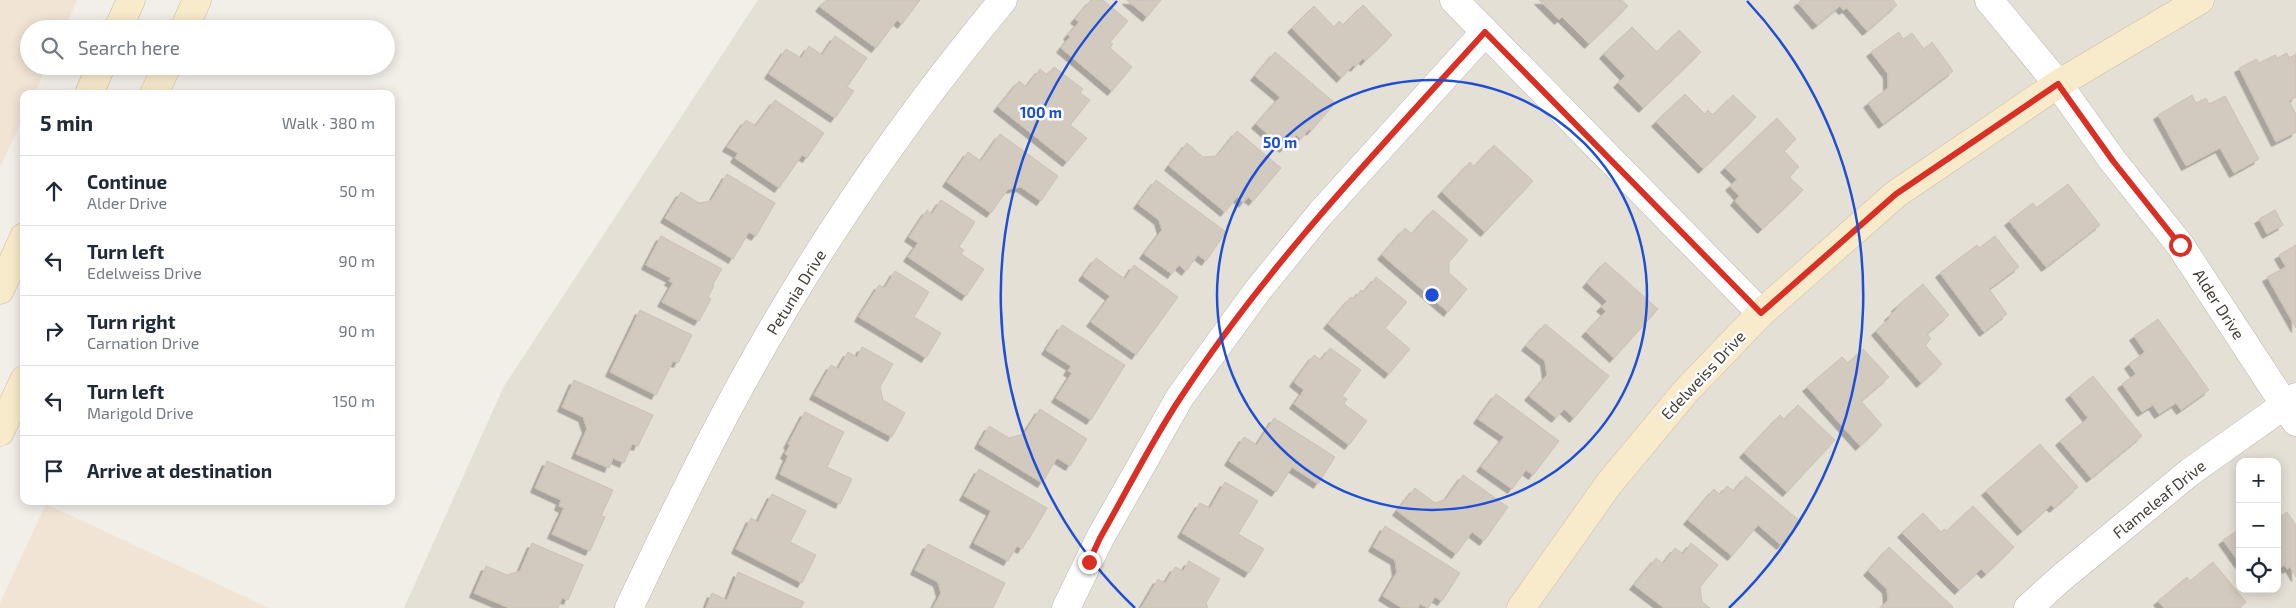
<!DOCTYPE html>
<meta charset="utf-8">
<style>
:root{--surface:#fff;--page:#f2f2f3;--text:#1f2937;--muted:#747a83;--line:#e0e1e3}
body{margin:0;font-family:"Exo 2",sans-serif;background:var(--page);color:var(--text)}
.controls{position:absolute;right:15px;bottom:15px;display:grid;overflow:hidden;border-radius:10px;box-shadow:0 2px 12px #0003}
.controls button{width:45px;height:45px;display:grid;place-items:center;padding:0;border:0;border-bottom:1px solid var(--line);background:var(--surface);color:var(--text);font:25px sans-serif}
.stop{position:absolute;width:15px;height:15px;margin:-11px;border:4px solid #d93025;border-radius:50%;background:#fff}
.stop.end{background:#d93025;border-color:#fff;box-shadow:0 1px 5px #0008}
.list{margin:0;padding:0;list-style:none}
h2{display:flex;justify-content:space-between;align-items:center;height:65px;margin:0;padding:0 20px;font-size:21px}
h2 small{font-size:16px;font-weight:400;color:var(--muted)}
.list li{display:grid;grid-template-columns:32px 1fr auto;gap:15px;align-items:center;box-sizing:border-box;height:70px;padding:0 20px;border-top:1px solid var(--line)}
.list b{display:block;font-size:19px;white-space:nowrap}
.list p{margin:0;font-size:16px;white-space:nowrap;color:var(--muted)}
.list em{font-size:16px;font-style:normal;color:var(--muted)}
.icon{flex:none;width:28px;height:28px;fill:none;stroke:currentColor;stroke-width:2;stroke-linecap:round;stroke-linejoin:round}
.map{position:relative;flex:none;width:2296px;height:608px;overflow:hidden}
.search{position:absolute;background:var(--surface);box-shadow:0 2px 12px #0003;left:20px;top:20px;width:375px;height:55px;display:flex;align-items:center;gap:12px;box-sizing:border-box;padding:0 18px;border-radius:28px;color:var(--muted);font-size:19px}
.panel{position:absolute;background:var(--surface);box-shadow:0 2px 12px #0003;left:20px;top:90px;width:375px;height:415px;border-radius:10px}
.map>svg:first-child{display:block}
.residential{fill:#e5e0d6;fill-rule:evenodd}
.commercial{fill:#f1e4d5}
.building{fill:#d2c9bf;stroke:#ccc1b3;filter:url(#shadow)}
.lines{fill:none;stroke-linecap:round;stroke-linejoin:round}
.street-casing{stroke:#bcb5ab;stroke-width:29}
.secondary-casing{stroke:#ccbd9d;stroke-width:29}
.street{stroke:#fff;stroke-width:28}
.secondary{stroke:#f8ebcc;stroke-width:28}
.route{stroke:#d93025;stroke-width:6}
.ring{fill:none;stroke:#1d4ed8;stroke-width:2.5}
.labels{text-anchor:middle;stroke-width:5;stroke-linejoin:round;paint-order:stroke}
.street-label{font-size:16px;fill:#443e37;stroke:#fff}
.centre{fill:#1d4ed8;stroke:#fff;stroke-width:2.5}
.ring-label{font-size:15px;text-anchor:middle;font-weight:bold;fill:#1d4ed8;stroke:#fff;stroke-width:5;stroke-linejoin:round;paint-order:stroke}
</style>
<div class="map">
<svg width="2296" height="608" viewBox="0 0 2296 608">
<defs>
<filter id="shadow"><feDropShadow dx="-4.5" dy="4.5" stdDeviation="0" flood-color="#0004"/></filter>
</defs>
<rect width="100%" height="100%" fill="#f2eee8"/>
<path class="residential" d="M758,0H2296V608H404L504,386ZM2240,462H2277V589H2240Z"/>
<g class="commercial">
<polygon points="0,0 77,0 64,29 29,29 29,66 47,66 34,94 24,94 24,116 0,167"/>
<polygon points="46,504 269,608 0,608 0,603"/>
</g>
<g class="building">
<polygon points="826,0 920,0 902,24 897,20 876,48 820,7"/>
<polygon points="1091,0 1103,0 1128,21 1110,42 1113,44 1110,48 1132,67 1112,91 1061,48 1070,37 1068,35 1079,22 1075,19"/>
<polygon points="1127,0 1161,0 1147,17"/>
<polygon points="1539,0 1622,0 1628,6 1589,44 1562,17 1559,20"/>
<polygon points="1801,0 1893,0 1897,5 1867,31 1847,8 1843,10 1840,6 1817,25 1798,3"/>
<polygon points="1363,5 1392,35 1365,61 1363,58 1355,67 1353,65 1341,78 1292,28 1314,6 1334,27 1339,21 1343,25"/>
<polygon points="1632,27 1657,52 1679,30 1701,52 1643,108 1618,83 1625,76 1604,54"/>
<polygon points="1899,32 1903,39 1912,33 1924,49 1932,42 1953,71 1883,124 1868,103 1888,88 1888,74 1871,52"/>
<polygon points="835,36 867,58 847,87 854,91 835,118 769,74 786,49 801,58 809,46 822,55"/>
<polygon points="1275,52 1335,103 1311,131 1309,129 1301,139 1296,135 1284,148 1256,124 1280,97 1255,76"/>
<polygon points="2287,53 2289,58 2296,54 2296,97 2289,101 2296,114 2296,132 2276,142 2239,68 2257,59 2259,63 2275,55 2277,58"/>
<polygon points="1054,67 1083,89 1080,93 1090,100 1070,125 1087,138 1067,162 998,107 1019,81 1026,87 1040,69 1047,75"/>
<polygon points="1685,94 1705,114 1708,110 1713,115 1733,95 1756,117 1703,169 1656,122"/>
<polygon points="2192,95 2196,103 2206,98 2209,104 2225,96 2259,159 2234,173 2220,148 2186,166 2158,115"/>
<polygon points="775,100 824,133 807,158 802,155 779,188 735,158 738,153 727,147 746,120 756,126"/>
<polygon points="1777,118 1796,139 1784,151 1799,167 1789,177 1803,190 1762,229 1735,201 1739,196 1730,186 1737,180 1725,168"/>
<polygon points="1237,131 1281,168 1253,201 1248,197 1243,203 1237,197 1225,212 1169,166 1187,143 1203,157 1217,156"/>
<polygon points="1000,134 1058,176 1041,201 1021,187 1008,189 991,213 947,182 968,152 981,161"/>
<polygon points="1494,145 1533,181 1485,232 1442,192 1470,162 1474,167"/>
<polygon points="727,174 775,203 756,236 749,232 733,259 665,218 681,192 699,203 711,201"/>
<polygon points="1156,180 1226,232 1206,261 1198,255 1186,271 1179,265 1172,274 1144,254 1162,230 1159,220 1138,204"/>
<polygon points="2068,184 2100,225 2046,267 2009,221 2033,203 2036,208"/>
<polygon points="941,200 975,222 959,247 964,250 961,254 984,269 966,296 908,257 918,243 909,237 927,210 932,214"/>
<polygon points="1433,210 1468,240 1449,262 1449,273 1467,289 1448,312 1382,255 1405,228 1412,234"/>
<polygon points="2275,210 2283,225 2267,234 2259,219"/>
<polygon points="661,236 722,269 713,284 714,285 708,298 711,299 699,321 662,302 673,283 669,281 671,278 646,265"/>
<polygon points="1995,236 2019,267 1989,289 2007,314 1984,332 1940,273 1977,245 1979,248"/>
<polygon points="2296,245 2296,328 2267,277 2286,267 2279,255"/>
<polygon points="1096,258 1125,279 1134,265 1178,297 1136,355 1091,322 1110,296 1083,276"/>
<polygon points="1605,262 1658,309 1614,358 1586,332 1606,311 1601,307 1607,301 1587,283"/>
<polygon points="895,271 929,292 914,317 941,333 926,358 859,317 879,285 885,288"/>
<polygon points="1376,277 1407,302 1385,328 1410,349 1389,374 1328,324 1351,297 1354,299 1361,290 1364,292"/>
<polygon points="1923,284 1949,315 1927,334 1931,339 1925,345 1942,364 1921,383 1876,331 1890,318 1889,316 1897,309 1896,307"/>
<polygon points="640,310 692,335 678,363 673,361 656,395 610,372"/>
<polygon points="2158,319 2209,390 2181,410 2176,403 2159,414 2153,405 2142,412 2122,384 2136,374 2129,364 2145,352 2134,336"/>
<polygon points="1545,324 1609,376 1574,418 1564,409 1556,418 1529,396 1547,375 1545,361 1526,346"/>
<polygon points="1062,325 1125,365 1091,420 1056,398 1072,373 1068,371 1071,366 1046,350"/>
<polygon points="862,347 893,364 880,387 883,400 905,413 892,437 814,395 831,365 838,369 848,352 857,357"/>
<polygon points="1330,348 1361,370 1342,396 1347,399 1344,404 1367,421 1349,445 1294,404 1304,390 1294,382 1314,355 1321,360"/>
<polygon points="1863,349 1889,377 1861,401 1882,425 1860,446 1807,387 1842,357 1848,363"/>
<polygon points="2093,376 2142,436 2091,478 2060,441 2088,418 2070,395"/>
<polygon points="574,380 653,415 638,446 632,444 624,463 613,458 609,468 576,454 587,429 583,417 562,407"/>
<polygon points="1496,394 1559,441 1533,475 1526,470 1512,489 1481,467 1504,437 1478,419"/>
<polygon points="1798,405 1835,440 1787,492 1744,453 1780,415 1784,419"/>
<polygon points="1040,409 1087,439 1070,466 1057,458 1042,483 979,444 989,426 1009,438 1024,434"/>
<polygon points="805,412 844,432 827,467 852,479 840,504 780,474 788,456 785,454 790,445 788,444"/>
<polygon points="1274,418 1335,457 1318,484 1292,467 1276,492 1229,461 1244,437 1257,445"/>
<polygon points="2040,444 2078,487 2054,508 2051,505 2022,531 1986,491"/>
<polygon points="547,461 613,490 601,516 605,517 590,551 552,534 564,508 559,506 561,500 535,488"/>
<polygon points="979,469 1047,508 1029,539 1028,539 1022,549 1017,546 1008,561 974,543 991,511 964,496"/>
<polygon points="1463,475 1508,507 1484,541 1472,532 1456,554 1397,511 1415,488 1435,503 1446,499"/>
<polygon points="1746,476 1801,522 1781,545 1758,525 1732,556 1688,520 1714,489 1720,495 1727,486 1734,491"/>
<polygon points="1225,482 1258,501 1238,534 1264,549 1249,573 1182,533 1200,503 1210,508"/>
<polygon points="772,494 806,511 790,542 816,555 802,583 736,549 751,518 758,522"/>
<polygon points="1973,506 2014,547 1986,574 1981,569 1959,590 1902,533 1923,513 1941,532 1944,529 1947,531"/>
<polygon points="2287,512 2296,525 2296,577 2290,567 2287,569 2284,565 2277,570 2277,519"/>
<polygon points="1385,526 1460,573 1442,601 1435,597 1428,608 1420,604 1418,608 1402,608 1383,596 1397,572 1395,560 1373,547"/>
<polygon points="2240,529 2240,564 2223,540"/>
<polygon points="532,543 583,565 568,600 562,598 558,608 509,608 474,593 486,566 507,575 520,571"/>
<polygon points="1691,543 1718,565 1700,587 1702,602 1710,608 1664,608 1634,585 1656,558 1663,564 1675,548 1683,554"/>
<polygon points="928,544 1005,583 993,608 933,608 941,593 938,582 915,570"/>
<polygon points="1889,547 1953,607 1952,608 1880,608 1888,600 1887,589 1868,571"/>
<polygon points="1189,561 1220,579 1206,603 1208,608 1141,608 1158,579 1165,583 1175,567 1183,571"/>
<polygon points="2213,562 2246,602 2240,608 2164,608 2158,601 2187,577 2190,581"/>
<polygon points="738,572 804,602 801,608 706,608 712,593 727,600"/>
</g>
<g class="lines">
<defs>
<g id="street">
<polyline points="1454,0 1761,313"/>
<polyline points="1989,0 2058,84 2113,161 2180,245 2296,422"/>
<path d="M629,608C665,532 702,455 743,381C817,246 905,118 1003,0"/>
<polyline points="1066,608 1100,538 1180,397 1258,290 1320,214 1485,32"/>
<polyline points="2028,608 2060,579 2190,472 2296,397"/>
</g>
<g id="secondary">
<polyline points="118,29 131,0"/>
<polyline points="184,29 197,0"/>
<polyline points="89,94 101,66"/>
<polyline points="154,94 167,66"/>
<polyline points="0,290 24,237"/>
<polyline points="0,432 24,380"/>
<polyline points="1521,608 1608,485 1686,391 1761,313 1896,194 2058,84 2200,0"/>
</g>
</defs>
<use href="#street" class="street-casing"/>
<use href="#secondary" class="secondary-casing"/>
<use href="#street" class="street"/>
<use href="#secondary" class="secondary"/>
</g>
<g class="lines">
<path class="route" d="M1089,562L1100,538C1127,491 1151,442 1181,397C1268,264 1379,149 1485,32L1761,313L1896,194L2058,84L2113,161L2180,245"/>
</g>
<g class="ring">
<circle cx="1432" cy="295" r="215"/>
<path d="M1135 608A431 431 0 0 1 1117 1M1747 1A431 431 0 0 1 1729 608"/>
</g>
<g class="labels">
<g class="street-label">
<text transform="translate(796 292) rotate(-58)" y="6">Petunia Drive</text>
<text transform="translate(2219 304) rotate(57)" y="6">Alder Drive</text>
<text transform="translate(1703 375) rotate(-47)" y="6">Edelweiss Drive</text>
<text transform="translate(2159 499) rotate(-39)" y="6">Flameleaf Drive</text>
</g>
</g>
<circle cx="1432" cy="295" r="8" class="centre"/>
<g class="ring-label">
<text x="1041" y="118">100 m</text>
<text x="1280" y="148">50 m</text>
</g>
</svg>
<div class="controls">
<button>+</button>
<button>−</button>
<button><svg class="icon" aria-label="locate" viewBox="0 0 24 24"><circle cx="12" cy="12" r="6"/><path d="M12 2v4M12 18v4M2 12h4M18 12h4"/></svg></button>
</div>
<div class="stop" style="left:2180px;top:245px"></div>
<div class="stop end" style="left:1089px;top:562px"></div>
<div class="search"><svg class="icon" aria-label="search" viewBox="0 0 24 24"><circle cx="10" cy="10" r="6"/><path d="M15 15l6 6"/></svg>Search here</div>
<section class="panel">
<h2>5 min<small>Walk · 380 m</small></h2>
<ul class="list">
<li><svg class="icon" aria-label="ahead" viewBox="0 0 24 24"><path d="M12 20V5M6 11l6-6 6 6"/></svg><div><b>Continue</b><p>Alder Drive</p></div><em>50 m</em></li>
<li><svg class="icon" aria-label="left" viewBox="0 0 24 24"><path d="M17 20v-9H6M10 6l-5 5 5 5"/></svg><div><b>Turn left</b><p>Edelweiss Drive</p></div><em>90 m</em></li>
<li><svg class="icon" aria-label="right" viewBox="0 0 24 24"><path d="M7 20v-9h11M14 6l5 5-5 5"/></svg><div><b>Turn right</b><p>Carnation Drive</p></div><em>90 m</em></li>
<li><svg class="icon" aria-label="left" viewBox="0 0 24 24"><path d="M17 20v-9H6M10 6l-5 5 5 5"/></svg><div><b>Turn left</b><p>Marigold Drive</p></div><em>150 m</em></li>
<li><svg class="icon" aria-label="arrive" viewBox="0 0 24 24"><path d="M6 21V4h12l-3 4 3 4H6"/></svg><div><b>Arrive at destination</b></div></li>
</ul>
</section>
</div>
